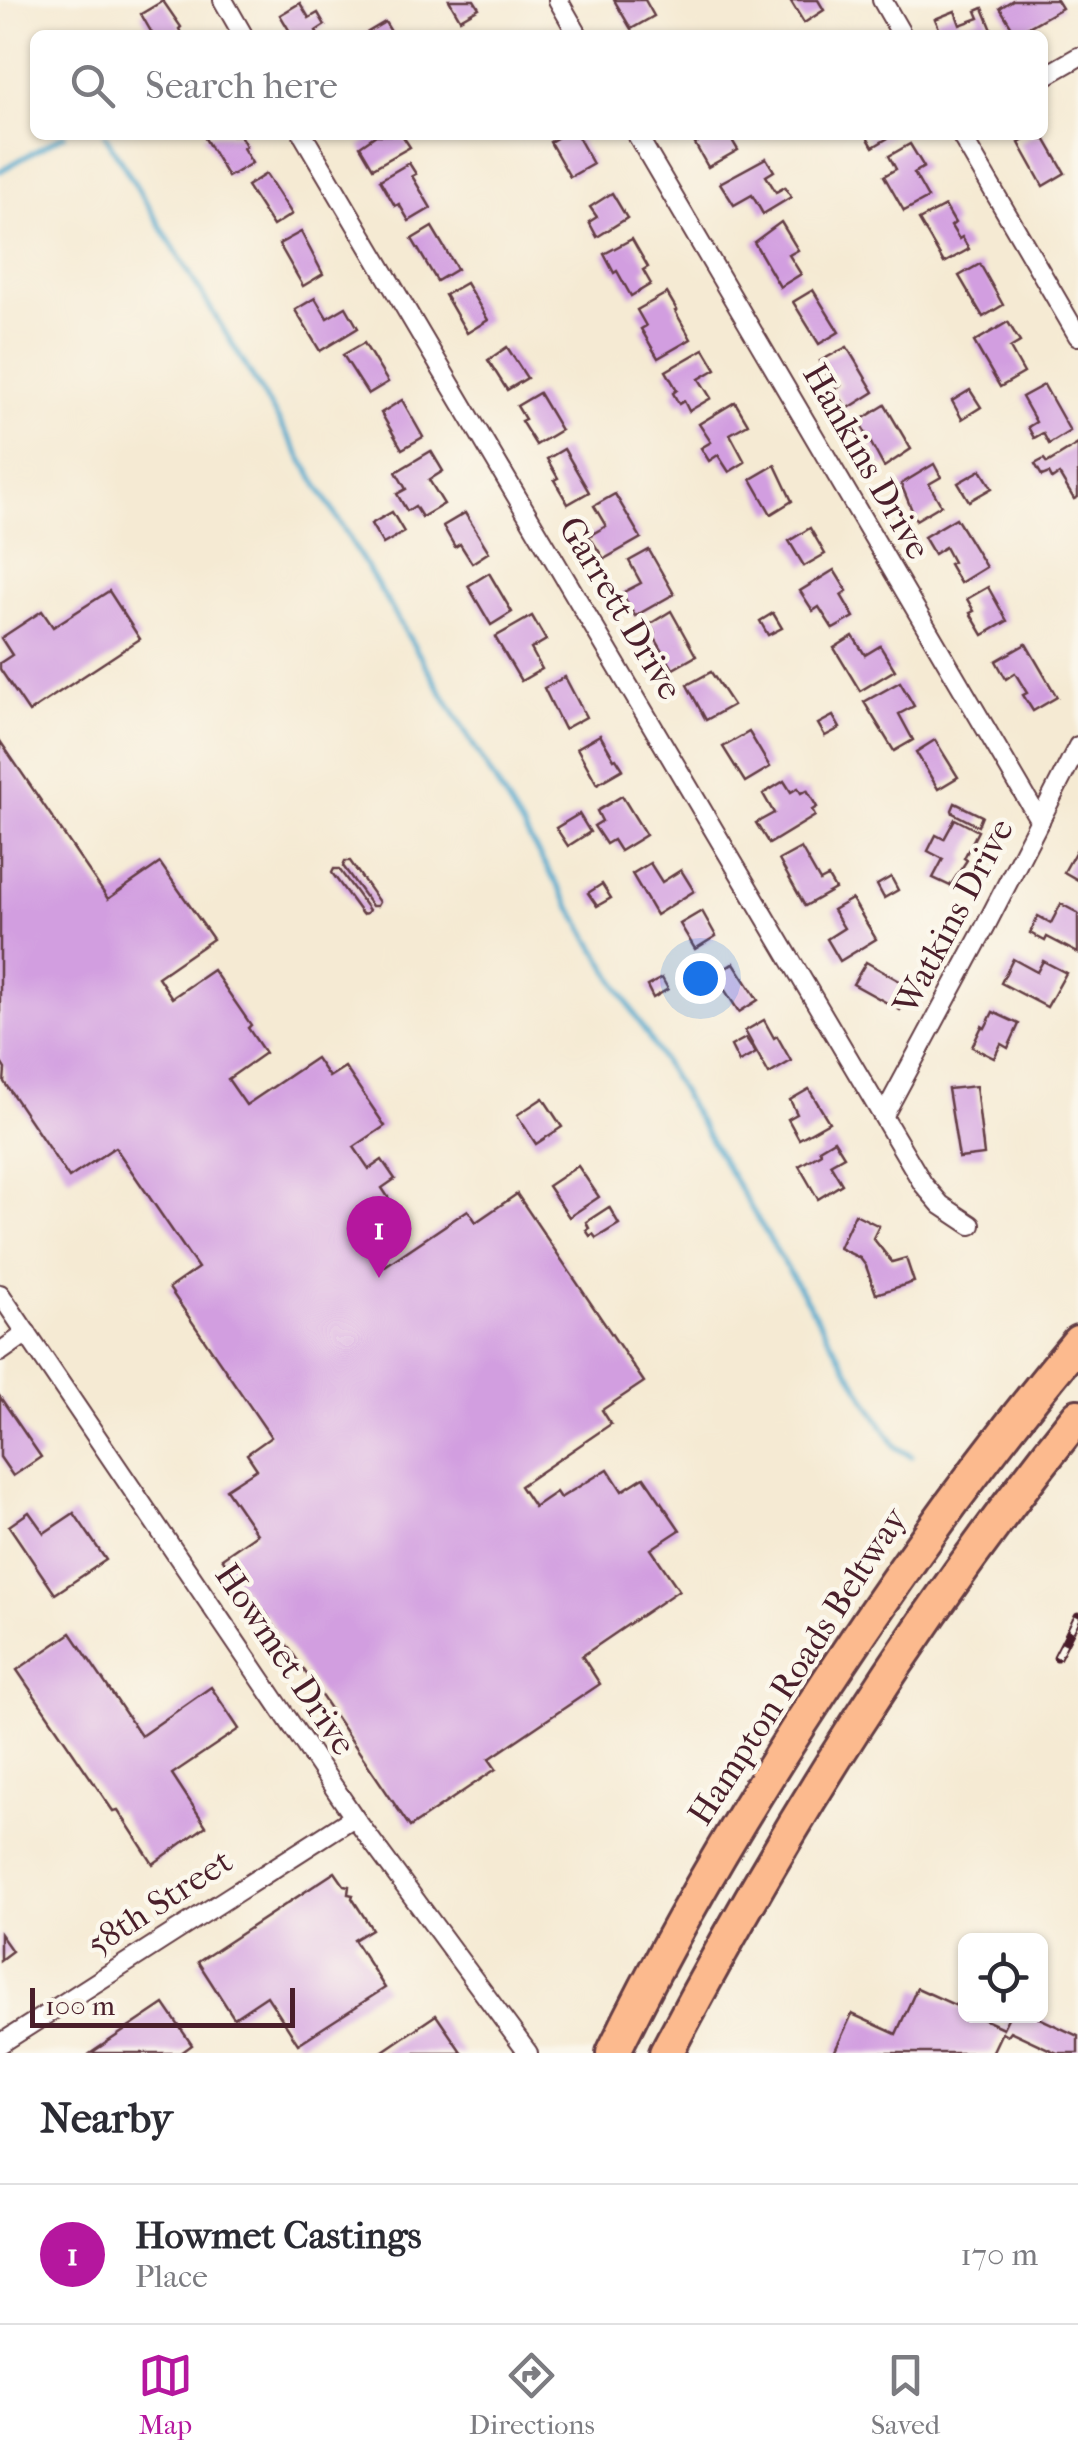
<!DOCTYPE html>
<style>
:root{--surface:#fff;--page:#f2f2f3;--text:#2b2b33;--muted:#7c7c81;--line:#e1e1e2;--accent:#b5179e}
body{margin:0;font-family:"IM FELL French Canon",serif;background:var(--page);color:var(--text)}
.controls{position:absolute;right:30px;bottom:30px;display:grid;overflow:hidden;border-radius:15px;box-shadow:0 2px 8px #0004}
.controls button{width:90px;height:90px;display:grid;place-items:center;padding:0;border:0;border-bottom:2px solid var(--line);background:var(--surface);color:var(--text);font:50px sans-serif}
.scale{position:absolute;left:30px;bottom:25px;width:265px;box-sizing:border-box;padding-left:10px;border:5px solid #4a1f2b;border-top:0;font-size:28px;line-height:35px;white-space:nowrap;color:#4a1f2b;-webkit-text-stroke:8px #fbf7ec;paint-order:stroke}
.you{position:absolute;left:700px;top:978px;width:35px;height:35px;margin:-25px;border:8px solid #fff;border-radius:50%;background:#1a73e8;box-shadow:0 0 0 15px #1a73e833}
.badge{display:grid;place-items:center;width:65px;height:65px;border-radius:50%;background:var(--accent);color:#fff;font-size:32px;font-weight:700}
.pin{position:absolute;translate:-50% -82px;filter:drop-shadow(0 2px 5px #0008)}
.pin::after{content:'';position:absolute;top:52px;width:35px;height:30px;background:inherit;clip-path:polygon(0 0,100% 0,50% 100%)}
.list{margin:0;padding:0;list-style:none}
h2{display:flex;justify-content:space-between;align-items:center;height:130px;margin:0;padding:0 40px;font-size:42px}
h2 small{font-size:32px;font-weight:400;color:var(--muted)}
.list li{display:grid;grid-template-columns:65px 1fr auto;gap:30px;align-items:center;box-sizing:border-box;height:140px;padding:0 40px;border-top:2px solid var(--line)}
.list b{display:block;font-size:38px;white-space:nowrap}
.list p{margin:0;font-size:32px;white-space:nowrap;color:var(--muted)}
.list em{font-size:32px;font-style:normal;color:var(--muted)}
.icon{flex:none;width:55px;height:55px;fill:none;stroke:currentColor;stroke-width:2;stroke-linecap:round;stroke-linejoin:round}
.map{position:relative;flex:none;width:1078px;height:2053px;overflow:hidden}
.search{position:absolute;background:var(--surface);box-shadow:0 2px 8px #0004;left:30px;right:30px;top:30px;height:110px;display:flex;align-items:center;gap:25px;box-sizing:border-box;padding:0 35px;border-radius:15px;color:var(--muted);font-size:38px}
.sheet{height:270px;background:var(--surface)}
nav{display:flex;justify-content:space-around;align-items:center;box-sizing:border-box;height:140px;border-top:2px solid var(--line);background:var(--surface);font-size:28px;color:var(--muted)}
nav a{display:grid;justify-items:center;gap:5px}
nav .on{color:var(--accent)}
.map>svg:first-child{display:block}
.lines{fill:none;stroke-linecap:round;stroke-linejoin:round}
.stream{stroke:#4fa7cc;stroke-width:5}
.building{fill:#d29ee0}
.street-casing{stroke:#643d44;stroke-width:22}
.highway-casing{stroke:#643d44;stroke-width:38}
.street{stroke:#fff;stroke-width:18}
.highway{stroke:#fcba8e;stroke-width:32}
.rail-casing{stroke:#4a1f2b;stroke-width:9}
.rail{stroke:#fbf7ec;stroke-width:5;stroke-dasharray:15;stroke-linecap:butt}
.labels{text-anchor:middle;stroke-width:9;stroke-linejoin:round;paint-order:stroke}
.street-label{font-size:35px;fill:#4a1f2b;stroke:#fbf7ec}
</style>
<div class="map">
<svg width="1078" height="2053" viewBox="0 0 1078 2053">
<rect width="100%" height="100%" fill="#fbf7ec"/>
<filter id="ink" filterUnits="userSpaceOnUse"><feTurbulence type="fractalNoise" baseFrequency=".01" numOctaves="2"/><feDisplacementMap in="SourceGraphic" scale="20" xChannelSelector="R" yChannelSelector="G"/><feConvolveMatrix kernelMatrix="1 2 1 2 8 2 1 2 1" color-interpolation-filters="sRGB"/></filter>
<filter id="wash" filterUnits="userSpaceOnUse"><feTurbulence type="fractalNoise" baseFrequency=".0048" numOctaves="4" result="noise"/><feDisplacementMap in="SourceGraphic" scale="40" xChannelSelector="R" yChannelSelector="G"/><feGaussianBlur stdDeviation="2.25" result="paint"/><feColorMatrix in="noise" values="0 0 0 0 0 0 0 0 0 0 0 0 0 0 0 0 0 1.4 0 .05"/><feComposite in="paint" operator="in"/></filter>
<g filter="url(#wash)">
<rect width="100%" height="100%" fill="#f5ead3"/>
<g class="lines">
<g class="stream">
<polyline points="105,135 264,396 868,1403 896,1447 911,1456"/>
<polyline points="0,171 64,135"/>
</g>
</g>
<g id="blocks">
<g class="building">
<polygon points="449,0 474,0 479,8 460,19"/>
<polygon points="614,0 645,0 654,16 631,29"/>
<polygon points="790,0 818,0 824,10 804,23"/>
<polygon points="1013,0 1057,0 1062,8 1016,34 1000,8"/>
<polygon points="163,1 181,27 179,29 182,35 153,35 141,14"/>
<polygon points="300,3 309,18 318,13 325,25 316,31 318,35 292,35 280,15"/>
<polygon points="983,8 994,35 942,35 935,19 955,11 960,25 979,18 976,11"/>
<polygon points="385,22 393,35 363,35"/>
<polygon points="203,135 240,135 246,146 243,148 252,163 228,177"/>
<polygon points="376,135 402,135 410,147 373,168 360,146"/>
<polygon points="562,135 577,135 593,164 570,177 550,142"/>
<polygon points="699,135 729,135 738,150 708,167 695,144 702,140"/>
<polygon points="866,135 893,135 873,147"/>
<polygon points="1033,135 1043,135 1065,173 1043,186 1019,143"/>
<polygon points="910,144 924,167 914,173 928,198 904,211 884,176 896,169 889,156"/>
<polygon points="766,158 774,171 766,176 776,192 785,187 791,197 763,214 752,195 734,205 720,183"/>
<polygon points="409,163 416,174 412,176 431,208 409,221 399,204 395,206 380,180"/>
<polygon points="266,174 292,214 273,226 247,186"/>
<polygon points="612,193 627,218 597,237 589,222 597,217 590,207"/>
<polygon points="945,206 955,223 951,226 959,239 962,237 969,249 944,263 919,220"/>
<polygon points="781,222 798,250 789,255 801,274 780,287 754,242"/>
<polygon points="432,227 457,269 437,281 412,239"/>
<polygon points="301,232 323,274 303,286 279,244"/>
<polygon points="632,239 648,267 643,270 651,284 631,296 617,271 614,273 604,254"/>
<polygon points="980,264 1003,305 983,317 959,276"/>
<polygon points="466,283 488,320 467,333 445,295"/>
<polygon points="813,290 839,332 819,344 793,302"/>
<polygon points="667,293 677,310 675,311 691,339 658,358 641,329 646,326 637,310"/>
<polygon points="315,298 327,318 346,307 358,328 320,351 295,310"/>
<polygon points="1008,322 1020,342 1010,348 1024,373 1000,387 974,342"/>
<polygon points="364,343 388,382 368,394 343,355"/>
<polygon points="507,347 527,378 507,390 488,360"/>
<polygon points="847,347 874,392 847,409 835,389 841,385 834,373 828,376 820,361"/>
<polygon points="704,349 716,369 699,379 711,398 689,411 684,401 679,404 673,393 677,390 666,371"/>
<polygon points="1044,385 1070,431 1049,444 1043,433 1034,438 1028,427 1036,422 1022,397"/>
<polygon points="970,390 981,407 962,419 952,401"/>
<polygon points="539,393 561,430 536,445 521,421 525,419 517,406"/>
<polygon points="402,400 423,437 402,449 381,413"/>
<polygon points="735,402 748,424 730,434 745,462 729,472 718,455 709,461 701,448 711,442 699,424"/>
<polygon points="885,405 911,449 884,467 859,421"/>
<polygon points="1078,444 1078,497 1074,499 1059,474 1052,479 1049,473 1042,476 1035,464 1044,459 1047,463"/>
<polygon points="564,449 589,492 568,504 554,480 558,478 547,459"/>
<polygon points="431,451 443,471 429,480 444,504 422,517 415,506 407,511 397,494 406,489 396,472"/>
<polygon points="934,464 941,477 929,484 941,505 916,520 901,484"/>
<polygon points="775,465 792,501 771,514 751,479"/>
<polygon points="981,470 992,488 969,501 958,483"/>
<polygon points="615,494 641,538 604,559 589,536 606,526 594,506"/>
<polygon points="392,512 404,532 383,544 371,524"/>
<polygon points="465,513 489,552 472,563 460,544 455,547 443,526"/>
<polygon points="956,518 986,567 960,583 949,564 953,562 945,547 934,554 924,537"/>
<polygon points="810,528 825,554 804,566 789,541"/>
<polygon points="649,550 674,594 635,616 622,593 641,583 629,561"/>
<polygon points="834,570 847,591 841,595 854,617 833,629 819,607 813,611 800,591"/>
<polygon points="489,573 512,612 491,625 468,586"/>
<polygon points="988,587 1007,621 983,635 970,613 974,611 967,599"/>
<polygon points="109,591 140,639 29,712 0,669 0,663 12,655 1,638 42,611 53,627"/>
<polygon points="671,611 696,656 673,669 653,635 655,634 650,624"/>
<polygon points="773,613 782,628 768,635 760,621"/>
<polygon points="532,616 546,640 531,649 542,669 521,681 495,637"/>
<polygon points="853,636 865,655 880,646 895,670 860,691 834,648"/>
<polygon points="1026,644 1057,697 1033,711 1023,695 1027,693 1015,673 1006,679 996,661"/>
<polygon points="711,672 733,705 706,720 687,685"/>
<polygon points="565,677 586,717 564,729 544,688"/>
<polygon points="900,682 914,706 899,714 913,740 894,751 864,702"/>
<polygon points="833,716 840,728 825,736 818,724"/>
<polygon points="749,732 770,767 745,782 723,747"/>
<polygon points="600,735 614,759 616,758 623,769 597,784 577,748"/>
<polygon points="935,740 958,777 938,789 916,752"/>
<polygon points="0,741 108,899 160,863 213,939 158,977 172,998 213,970 251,1025 248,1028 265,1053 228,1079 246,1105 316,1058 329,1077 345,1067 385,1126 354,1147 369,1169 382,1160 395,1179 382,1188 405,1223 368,1247 382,1268 468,1210 476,1222 517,1194 644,1382 602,1410 611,1424 520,1486 534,1507 556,1492 560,1498 608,1469 622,1491 644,1477 680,1530 651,1549 679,1590 582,1656 600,1684 489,1759 496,1769 410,1827 264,1611 260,1614 222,1558 257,1534 226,1489 257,1469 247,1454 271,1437 169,1288 198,1268 115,1147 69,1178 4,1082 5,1069 0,1061"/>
<polygon points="784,781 791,792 798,788 801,793 807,790 817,807 812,810 815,816 769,844 756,823 774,813 763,794"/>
<polygon points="622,796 646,835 620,851 613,840 606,844 594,826 602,821 597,811"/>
<polygon points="955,803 982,816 978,826 953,813 952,810"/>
<polygon points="579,814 590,832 568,846 556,828"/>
<polygon points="955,819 978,831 964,858 967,860 950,886 933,878 943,859 928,851 936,835 944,839"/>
<polygon points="1078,847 1078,880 1064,872"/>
<polygon points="801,848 820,881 828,877 835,889 805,906 779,860"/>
<polygon points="345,861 350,861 379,902 377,906 372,906 343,866"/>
<polygon points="650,863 662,882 681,870 694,891 656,915 632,874"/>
<polygon points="334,869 339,869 369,910 367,913 362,914 332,873"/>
<polygon points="891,877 898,890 884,898 877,885"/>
<polygon points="602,884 611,898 597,906 588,893"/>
<polygon points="852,899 876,939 840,961 827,939 844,928 833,910"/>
<polygon points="1061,904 1078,913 1078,953 1047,937 1045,941 1030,933 1038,916 1051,923"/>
<polygon points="702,911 716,936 695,949 680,924"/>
<polygon points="1013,959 1037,972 1043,961 1066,973 1047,1007 1001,983"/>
<polygon points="866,962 912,988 900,1010 853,984"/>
<polygon points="734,963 758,1000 739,1012 715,975"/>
<polygon points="662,978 668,989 653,998 647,986"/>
<polygon points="993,1012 1019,1024 1008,1048 1001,1044 994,1058 972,1047 982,1026 985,1028"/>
<polygon points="764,1020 774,1038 777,1036 791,1061 769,1074 745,1031"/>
<polygon points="746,1038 756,1053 739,1062 731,1046"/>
<polygon points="976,1086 984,1155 959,1158 948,1089"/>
<polygon points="809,1089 829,1122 799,1139 788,1119 797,1114 790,1100"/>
<polygon points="543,1098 562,1127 536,1144 517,1115"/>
<polygon points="834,1140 844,1156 830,1164 842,1184 818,1199 799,1166 821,1153 819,1149"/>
<polygon points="578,1166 599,1197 569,1217 548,1186"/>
<polygon points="609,1207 619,1224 596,1238 593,1234 590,1236 586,1230 589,1228 586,1222"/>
<polygon points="855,1214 879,1226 873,1238 892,1262 906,1258 914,1282 876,1294 866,1266 860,1258 839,1248"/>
<polygon points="0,1397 41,1457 13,1476 0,1457"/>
<polygon points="29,1512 44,1533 74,1513 106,1560 55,1594 9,1526"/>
<polygon points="71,1633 141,1736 211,1687 239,1729 172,1774 206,1826 153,1864 118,1810 113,1811 17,1670"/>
<polygon points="335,1872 344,1885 349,1886 348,1894 353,1895 352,1898 372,1929 354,1940 385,1988 298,2044 267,1996 234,2018 198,1962"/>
<polygon points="0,1934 12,1951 0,1960"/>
<polygon points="917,1988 966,2010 966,2016 977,2016 1003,2028 1009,2016 1035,2016 1078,2036 1078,2053 1057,2053 1010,2031 1007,2035 1002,2032 992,2053 834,2053 852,2014 896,2034"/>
<polygon points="164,2004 192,2045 181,2053 91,2053"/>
<polygon points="436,2015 462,2053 380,2053"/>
</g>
</g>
</g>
<g filter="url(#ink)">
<use href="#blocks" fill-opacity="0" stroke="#643d44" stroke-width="2.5"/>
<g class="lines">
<defs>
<g id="street">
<polyline points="223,0 243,35"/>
<polyline points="558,0 578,35"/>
<polyline points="882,0 902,35"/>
<polyline points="1043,77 1078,57"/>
<polyline points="303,135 923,1184 941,1205 971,1225"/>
<polyline points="637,135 1040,821"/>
<polyline points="961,135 1078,336"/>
<polyline points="884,1115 985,927 1078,746"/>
<polyline points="0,1294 354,1817 528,2053"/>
<polyline points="0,1352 27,1333"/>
<polyline points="0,2044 354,1817"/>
</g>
<g id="highway">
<path d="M613,2053C668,1939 733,1829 801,1723C886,1591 977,1462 1078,1342"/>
<path d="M666,2053C785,1827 917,1616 1078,1416"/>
</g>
</defs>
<use href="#street" class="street-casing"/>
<use href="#highway" class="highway-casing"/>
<use href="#street" class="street"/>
<use href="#highway" class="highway"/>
<defs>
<polyline id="rail" points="1057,1657 1078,1616"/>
</defs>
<use href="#rail" class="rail-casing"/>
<use href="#rail" class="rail"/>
</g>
</g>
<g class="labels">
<g class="street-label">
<text transform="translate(867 461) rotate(60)" y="12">Hankins Drive</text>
<text transform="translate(621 608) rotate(59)" y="12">Garrett Drive</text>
<text transform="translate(953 916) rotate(-62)" y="12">Watkins Drive</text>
<text transform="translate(286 1659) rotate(56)" y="12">Howmet Drive</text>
<text transform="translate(797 1666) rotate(-57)" y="12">Hampton Roads Beltway</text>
<text transform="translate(159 1902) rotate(-33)" y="12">58th Street</text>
</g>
</g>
</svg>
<div class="controls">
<button><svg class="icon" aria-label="locate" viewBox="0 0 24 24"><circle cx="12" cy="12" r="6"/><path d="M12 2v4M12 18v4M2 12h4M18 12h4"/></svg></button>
</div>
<div class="scale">100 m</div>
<div class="you"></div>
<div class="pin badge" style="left:379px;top:1278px">1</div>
<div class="search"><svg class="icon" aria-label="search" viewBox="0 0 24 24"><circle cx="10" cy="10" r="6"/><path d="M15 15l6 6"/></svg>Search here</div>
</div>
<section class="sheet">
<h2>Nearby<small></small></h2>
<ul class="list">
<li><span class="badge">1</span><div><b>Howmet Castings</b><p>Place</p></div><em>170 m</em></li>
</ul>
</section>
<nav>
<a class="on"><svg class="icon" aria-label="map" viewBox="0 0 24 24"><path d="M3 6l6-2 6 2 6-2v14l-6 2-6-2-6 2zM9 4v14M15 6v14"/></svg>Map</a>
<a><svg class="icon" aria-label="directions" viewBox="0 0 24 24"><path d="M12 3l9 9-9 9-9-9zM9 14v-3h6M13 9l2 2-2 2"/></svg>Directions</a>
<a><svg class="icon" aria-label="saved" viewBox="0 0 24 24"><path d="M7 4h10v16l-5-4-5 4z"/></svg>Saved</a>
</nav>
